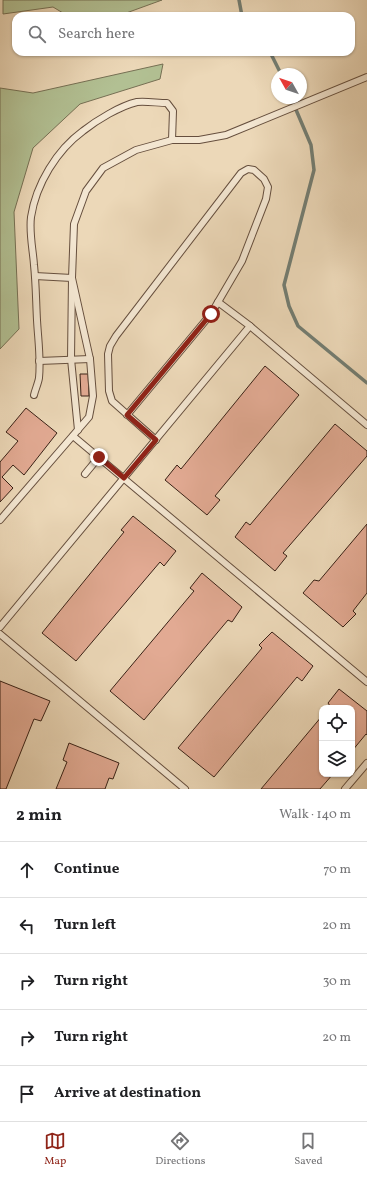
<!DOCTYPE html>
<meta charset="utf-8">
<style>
:root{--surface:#fff;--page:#f6f6f6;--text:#202124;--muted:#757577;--line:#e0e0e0;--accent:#8f2418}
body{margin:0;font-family:Vollkorn,serif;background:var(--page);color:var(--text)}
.controls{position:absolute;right:12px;bottom:12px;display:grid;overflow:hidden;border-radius:8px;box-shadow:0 1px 3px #0004}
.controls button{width:36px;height:36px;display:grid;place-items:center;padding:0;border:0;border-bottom:1px solid var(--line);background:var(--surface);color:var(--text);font:20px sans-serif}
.compass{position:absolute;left:271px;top:68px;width:36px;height:36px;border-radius:50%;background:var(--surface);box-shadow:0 1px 3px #0004;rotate:310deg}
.stop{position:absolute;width:12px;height:12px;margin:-9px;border:3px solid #8f2418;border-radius:50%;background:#fff}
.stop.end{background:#8f2418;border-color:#fff;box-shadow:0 1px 4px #0008}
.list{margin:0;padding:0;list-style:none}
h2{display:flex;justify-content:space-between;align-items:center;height:52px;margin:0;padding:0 16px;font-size:17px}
h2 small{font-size:13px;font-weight:400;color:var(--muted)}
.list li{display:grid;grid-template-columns:26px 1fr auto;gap:12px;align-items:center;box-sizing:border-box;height:56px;padding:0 16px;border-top:1px solid var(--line)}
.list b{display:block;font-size:15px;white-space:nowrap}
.list em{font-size:13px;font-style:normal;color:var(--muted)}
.icon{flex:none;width:22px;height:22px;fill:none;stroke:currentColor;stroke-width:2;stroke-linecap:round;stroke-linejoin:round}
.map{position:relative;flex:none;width:367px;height:789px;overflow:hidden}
.search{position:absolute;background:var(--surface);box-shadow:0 1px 3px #0004;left:12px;right:12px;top:12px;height:44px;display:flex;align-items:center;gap:10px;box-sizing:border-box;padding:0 14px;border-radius:12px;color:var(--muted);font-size:15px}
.sheet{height:332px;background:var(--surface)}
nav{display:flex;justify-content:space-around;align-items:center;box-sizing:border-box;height:56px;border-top:1px solid var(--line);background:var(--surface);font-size:11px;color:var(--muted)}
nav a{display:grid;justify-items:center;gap:2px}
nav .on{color:var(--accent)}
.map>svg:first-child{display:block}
.green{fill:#b2c093;stroke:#767054}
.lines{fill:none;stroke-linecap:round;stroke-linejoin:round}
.stream{stroke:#737d72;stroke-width:3.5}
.building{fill:#e2aa93;stroke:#392116}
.lane-casing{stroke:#664f3e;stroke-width:8}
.lane{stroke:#f3e6d1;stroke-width:6}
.route{stroke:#8f2418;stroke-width:5}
</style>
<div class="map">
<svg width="367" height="789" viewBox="0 0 367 789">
<rect width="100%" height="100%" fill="#ecd8b8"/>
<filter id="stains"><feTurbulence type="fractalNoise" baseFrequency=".005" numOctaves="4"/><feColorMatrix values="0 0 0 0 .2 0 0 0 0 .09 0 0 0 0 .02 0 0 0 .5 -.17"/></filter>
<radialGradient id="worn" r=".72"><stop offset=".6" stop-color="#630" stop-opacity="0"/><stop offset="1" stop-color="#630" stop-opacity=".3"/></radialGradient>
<g class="green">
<polygon points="3,0 162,0 118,16 68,16 53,7 3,14"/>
<polygon points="163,64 160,79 80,104 33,148 14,212 19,329 0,349 0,88 33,93"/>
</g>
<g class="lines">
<g class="stream">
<polyline points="239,0 242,16"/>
<polyline points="270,52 281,74"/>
<polyline points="291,98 311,145 314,170 284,285 289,306 298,326 367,383"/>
</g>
</g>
<g class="building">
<polygon points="265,366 299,395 215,496 220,500 207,515 165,480 177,465 181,469"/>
<polygon points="80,374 88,374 89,396 81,396"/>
<polygon points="26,408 57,433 24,475 13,465 2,477 13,488 0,502 0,462 18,441 6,432"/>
<polygon points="335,424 367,451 367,456 283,553 287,556 275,571 235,537 246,522 250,525"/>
<polygon points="133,516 176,551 164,566 160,562 76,661 42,633 124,532 121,530"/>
<polygon points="367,524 367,593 353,611 356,614 343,627 303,593 314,580 319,581"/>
<polygon points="202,573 242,607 232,622 228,620 144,720 110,691 194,591 190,588"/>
<polygon points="272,632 313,666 302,681 297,677 214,777 178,748 262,648 259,645"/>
<polygon points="0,681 50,701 41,721 34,719 6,789 0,789"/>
<polygon points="339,689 367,711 367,735 366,734 352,751 352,708 328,708 330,706 328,703"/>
<polygon points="322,716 322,774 333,774 320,789 261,789"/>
<polygon points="69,743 119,763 113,779 109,778 105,789 56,789 67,762 63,760"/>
</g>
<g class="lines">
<defs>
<g id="lane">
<polyline points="35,276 72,278 71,359 78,430"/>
<polyline points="218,302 250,326 367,425"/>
<polyline points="39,361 90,359"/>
<path d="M34,395C35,390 38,384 39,378C41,359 38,339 37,320C36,302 36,284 34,265C33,250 29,233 31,217C36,184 57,150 83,131C97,120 120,106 137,102C146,101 158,103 167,103L173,111L172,140"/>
<polyline points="127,415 211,314 242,261 266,199 268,187 264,179 254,170 248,169 241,173 116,336 110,346 108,354 109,391 112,401 156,440"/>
<polyline points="73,436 367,682"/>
<polyline points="85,474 99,457"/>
<polyline points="0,520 89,417 93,396 90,359 72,278 74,224 86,191 103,168 136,150 172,140 199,140 226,135 367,77"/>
<polyline points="0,627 250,326"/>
<polyline points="0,634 185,789"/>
<polyline points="345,789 367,763"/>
</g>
</defs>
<use href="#lane" class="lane-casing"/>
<use href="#lane" class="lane"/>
</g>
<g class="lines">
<polyline class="route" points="99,457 124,478 156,440 127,415 211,314"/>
</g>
<rect width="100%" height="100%" filter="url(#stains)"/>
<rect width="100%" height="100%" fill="url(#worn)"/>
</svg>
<div class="controls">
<button><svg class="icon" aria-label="locate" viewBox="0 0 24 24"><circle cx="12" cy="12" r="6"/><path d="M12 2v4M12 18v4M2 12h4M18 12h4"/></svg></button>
<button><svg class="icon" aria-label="layers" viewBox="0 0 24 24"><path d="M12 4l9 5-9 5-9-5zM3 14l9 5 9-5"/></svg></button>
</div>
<svg class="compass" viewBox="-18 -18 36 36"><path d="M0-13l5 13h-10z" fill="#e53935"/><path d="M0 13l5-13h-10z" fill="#757577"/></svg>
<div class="stop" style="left:211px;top:314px"></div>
<div class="stop end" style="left:99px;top:457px"></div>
<div class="search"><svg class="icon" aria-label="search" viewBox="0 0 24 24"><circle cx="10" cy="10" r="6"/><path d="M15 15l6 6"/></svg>Search here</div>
</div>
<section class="sheet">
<h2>2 min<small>Walk · 140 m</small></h2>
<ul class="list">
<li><svg class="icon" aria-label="ahead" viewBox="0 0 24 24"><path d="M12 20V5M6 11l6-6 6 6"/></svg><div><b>Continue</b></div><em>70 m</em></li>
<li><svg class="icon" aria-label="left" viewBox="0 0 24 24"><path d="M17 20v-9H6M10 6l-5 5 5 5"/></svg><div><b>Turn left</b></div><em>20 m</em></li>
<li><svg class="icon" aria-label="right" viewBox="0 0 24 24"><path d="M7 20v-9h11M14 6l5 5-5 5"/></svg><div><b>Turn right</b></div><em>30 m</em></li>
<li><svg class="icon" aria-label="right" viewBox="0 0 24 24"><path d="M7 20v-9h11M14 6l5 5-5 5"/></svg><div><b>Turn right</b></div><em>20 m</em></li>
<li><svg class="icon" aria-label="arrive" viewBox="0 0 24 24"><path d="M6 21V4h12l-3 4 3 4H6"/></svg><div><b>Arrive at destination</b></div></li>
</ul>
</section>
<nav>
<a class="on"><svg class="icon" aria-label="map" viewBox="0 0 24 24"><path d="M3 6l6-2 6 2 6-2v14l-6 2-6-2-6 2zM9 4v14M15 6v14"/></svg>Map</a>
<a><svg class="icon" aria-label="directions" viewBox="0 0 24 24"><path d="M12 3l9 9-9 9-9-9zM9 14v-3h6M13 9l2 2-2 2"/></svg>Directions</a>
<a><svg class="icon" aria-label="saved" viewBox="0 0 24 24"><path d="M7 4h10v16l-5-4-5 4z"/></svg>Saved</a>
</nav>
